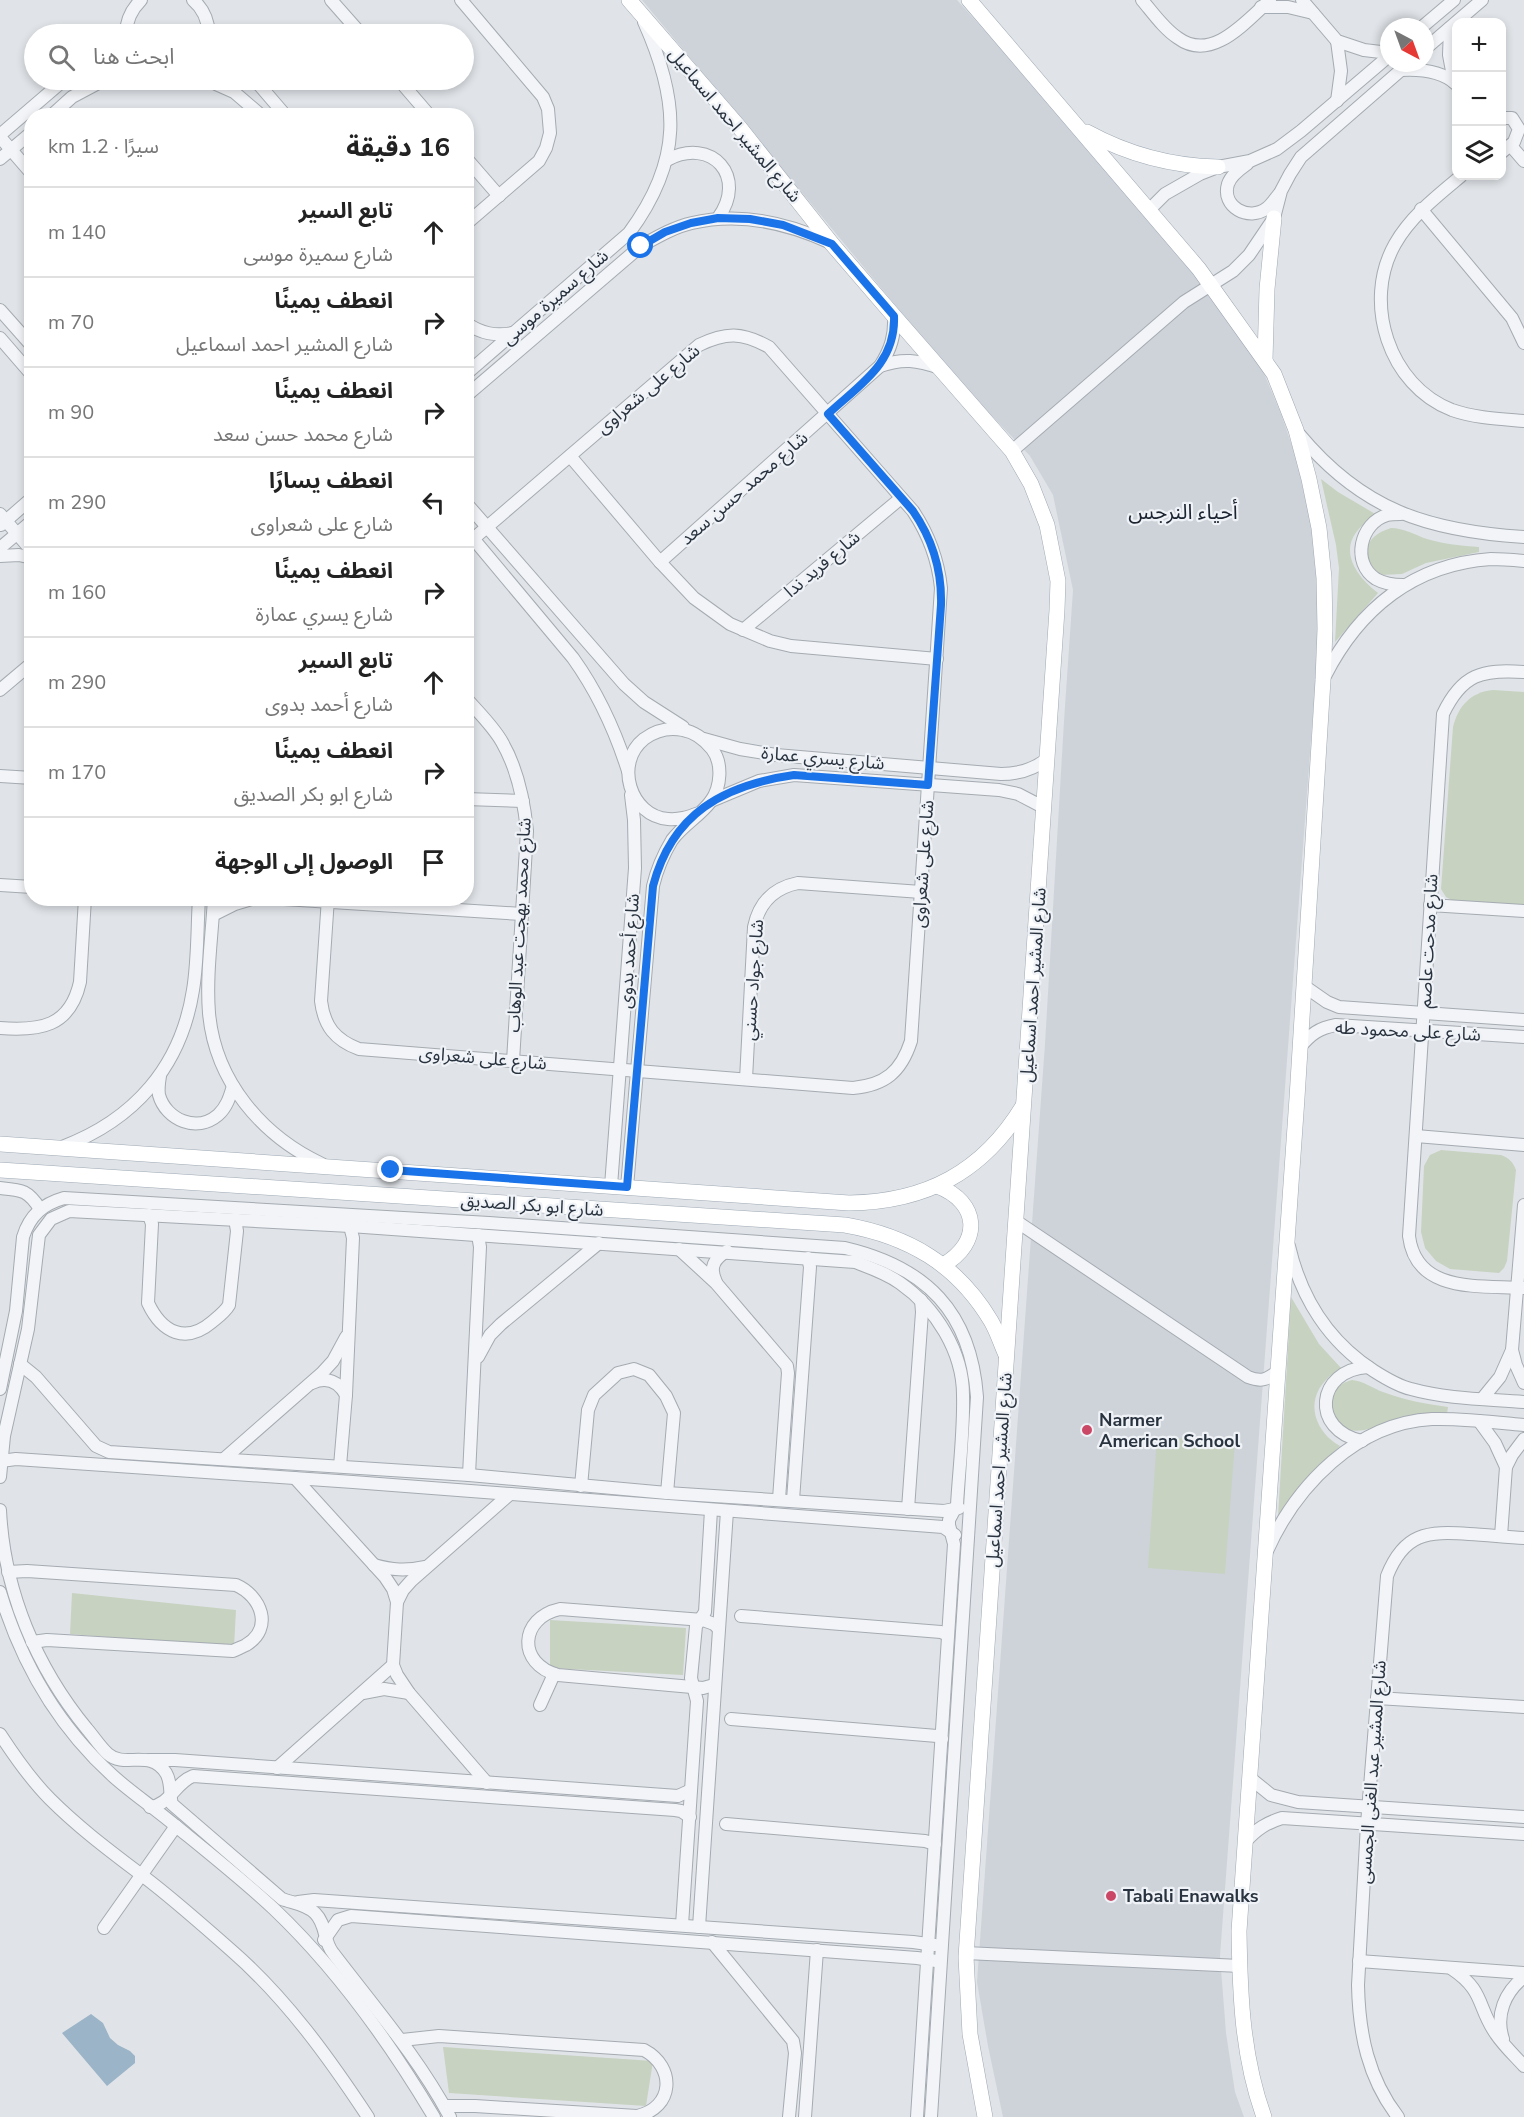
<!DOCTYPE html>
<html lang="ar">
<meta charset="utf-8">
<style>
:root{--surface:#fff;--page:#f2f2f2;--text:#222;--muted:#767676;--line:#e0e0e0}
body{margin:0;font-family:"Nunito Sans","Noto Sans Arabic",sans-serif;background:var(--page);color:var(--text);direction:rtl}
.controls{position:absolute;right:18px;top:18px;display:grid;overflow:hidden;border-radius:12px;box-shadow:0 3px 9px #0003}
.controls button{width:54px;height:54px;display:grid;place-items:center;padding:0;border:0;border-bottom:2px solid var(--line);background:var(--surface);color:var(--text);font:30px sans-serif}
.compass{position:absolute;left:1380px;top:18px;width:54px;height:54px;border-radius:50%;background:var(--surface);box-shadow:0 3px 9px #0003;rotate:139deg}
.stop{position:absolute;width:18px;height:18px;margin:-14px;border:4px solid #1a73e8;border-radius:50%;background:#fff}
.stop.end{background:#1a73e8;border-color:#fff;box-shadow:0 2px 6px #0008}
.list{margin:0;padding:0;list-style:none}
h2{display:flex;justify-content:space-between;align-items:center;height:78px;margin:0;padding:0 24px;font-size:26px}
h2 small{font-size:20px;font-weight:400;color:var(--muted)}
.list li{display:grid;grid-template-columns:39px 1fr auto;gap:18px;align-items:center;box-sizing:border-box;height:90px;padding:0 24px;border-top:2px solid var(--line)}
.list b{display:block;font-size:22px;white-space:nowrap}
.list p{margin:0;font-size:20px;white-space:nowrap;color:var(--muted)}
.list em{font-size:20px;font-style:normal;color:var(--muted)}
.icon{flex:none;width:33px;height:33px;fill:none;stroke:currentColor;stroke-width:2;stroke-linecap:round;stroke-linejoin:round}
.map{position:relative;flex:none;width:1524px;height:2117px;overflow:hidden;direction:ltr}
.search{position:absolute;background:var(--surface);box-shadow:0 3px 9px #0003;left:24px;top:24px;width:450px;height:66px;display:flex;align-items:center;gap:15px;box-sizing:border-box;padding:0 21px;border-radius:33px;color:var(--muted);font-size:22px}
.panel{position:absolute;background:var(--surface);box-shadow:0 3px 9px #0003;left:24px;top:108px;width:450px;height:798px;border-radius:24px;direction:rtl}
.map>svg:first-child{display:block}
.built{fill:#ced3da}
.green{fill:#c7d2c1}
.water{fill:#9cb4c7}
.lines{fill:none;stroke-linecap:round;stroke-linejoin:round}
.minor-casing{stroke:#a5abb2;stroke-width:14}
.major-casing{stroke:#9fa9b4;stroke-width:16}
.minor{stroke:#f2f4f7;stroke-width:12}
.major{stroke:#fff;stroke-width:15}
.route{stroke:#1a73e8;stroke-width:8}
.poi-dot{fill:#ca4865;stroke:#eff2f6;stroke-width:2}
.labels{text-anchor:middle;stroke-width:4.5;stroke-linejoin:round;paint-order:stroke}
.street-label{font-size:18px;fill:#29333f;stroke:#eff2f6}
.poi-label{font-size:18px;font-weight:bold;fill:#29333f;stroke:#eff2f6;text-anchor:start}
.quarter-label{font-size:21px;fill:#1b2430;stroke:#eff2f6}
</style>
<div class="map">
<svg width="1524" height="2117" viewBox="0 0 1524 2117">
<rect width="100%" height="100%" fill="#e0e4e8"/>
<polygon class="built" points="642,0 957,0 1095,154 1210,290 1255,352 1281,414 1304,480 1317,547 1322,629 1313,713 1220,1956 1226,2033 1235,2092 1244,2117 1003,2117 988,2046 977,1982 1045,1044 1064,721 1073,590 1053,495 1030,456 955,377"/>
<g class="green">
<path d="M1321,479L1338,492L1377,515C1336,538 1346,568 1378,593L1335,642L1339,568L1336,545Z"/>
<path d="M1391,528C1404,528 1415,535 1427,539C1444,544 1462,546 1479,547V552L1426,563L1402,574L1381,575C1358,557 1364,536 1391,528Z"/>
<path d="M1493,690L1524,692V908L1455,902L1446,897L1441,889L1453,727C1458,706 1471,692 1493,690Z"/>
<path d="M1441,1150L1501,1155C1509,1158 1513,1162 1516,1170L1507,1261L1504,1268L1499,1273L1450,1269L1436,1261L1425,1248L1421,1232L1424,1166L1430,1155Z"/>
<path d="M1291,1297L1319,1344L1341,1368C1336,1372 1330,1375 1326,1380C1304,1402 1316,1433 1340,1446L1303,1482L1278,1517Z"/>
<path d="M1352,1380C1364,1381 1372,1388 1383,1392C1404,1400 1426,1404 1448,1407L1447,1414C1431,1413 1415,1414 1400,1418C1373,1424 1369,1436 1340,1428L1330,1405C1334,1391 1337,1384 1352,1380Z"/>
<polygon points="1157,1437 1235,1442 1225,1574 1148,1568"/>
<polygon points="72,1593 236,1610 234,1647 70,1634"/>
<polygon points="550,1620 686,1628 683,1675 550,1668"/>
<polygon points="443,2047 653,2061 646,2106 449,2093"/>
</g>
<polygon class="water" points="91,2014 103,2023 110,2038 118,2045 130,2051 135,2056 135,2063 107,2086 62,2033"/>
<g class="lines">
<defs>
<g id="minor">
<path d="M193,0C204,9 208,20 209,34"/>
<polyline points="331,0 361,34"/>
<polyline points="461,0 543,97 548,109 550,133 546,148 539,161 466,224"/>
<path d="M1142,0C1153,13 1164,29 1178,38C1212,63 1246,21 1270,0"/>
<polyline points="1302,0 1337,41 1364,50 1389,53"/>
<polyline points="1261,7 1288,7 1313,13"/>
<polyline points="1422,27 1454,0"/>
<polyline points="1450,28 1449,55 1454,82"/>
<path d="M126,34C126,20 131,10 141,0"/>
<polyline points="1425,49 1482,0"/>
<path d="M1401,70C1420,69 1442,71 1456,84"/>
<polyline points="207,80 234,92 262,116"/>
<polyline points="255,80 286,116"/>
<polyline points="399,80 430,116"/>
<polyline points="1337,101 1341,71 1337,41"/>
<polyline points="51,116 72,97 104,80"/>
<polyline points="1502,118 1512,118 1519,129 1514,142 1502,152"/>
<polyline points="0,135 64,80"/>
<polyline points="0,137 32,174"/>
<polyline points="1511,146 1524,161"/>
<polyline points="466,158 499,196"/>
<polyline points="0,159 32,132"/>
<path d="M667,160C712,136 748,177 718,218"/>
<path d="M1247,164C1240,169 1231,175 1228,184C1221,207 1249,222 1267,208C1271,205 1275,199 1279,194"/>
<path d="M1461,176C1437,196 1411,216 1395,244C1362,302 1389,386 1452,410C1475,418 1500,419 1524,421"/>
<polyline points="1421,209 1512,318 1524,343"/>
<polyline points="1149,210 1165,194 1200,174 1218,167 1250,161 1277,149 1301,131 1389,56"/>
<polyline points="0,310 32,346"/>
<path d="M466,323C482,334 495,336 513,333"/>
<polyline points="0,338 32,375"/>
<path d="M880,366C903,358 917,360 940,368"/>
<path d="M466,374L629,233C683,160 680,102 644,22"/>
<path d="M466,396L641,246C657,237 674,227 692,223C738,212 787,223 829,242"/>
<path d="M1299,434C1362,510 1428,531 1524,537"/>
<polyline points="1012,451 1184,302 1233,271 1249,255 1274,218 1281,191 1290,174 1301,157 1409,63"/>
<polyline points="570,456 660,562 694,598 730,624 770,641 791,646 937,659"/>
<polyline points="466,503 624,684 644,702 683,727"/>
<polyline points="0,514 32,551"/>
<path d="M1401,514C1397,514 1391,514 1387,515C1360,523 1351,563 1376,579C1385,584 1393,585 1403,585"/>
<polyline points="1,525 32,498"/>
<path d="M466,530L573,658C598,693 615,730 628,771"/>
<polyline points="0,548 32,521"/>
<polyline points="0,556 19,555 32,558"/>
<path d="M660,562L880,366C891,349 895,335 894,316"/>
<polyline points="743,630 901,498"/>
<path d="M1524,672C1482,669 1462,674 1443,714L1409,1236C1416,1294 1480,1285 1524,1288"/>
<path d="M1325,676C1359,609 1414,564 1491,559C1502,559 1513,560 1524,561"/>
<polyline points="0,690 32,663"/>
<path d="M466,698C478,712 493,726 502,742C517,768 524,800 527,831L513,1061"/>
<path d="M704,739L740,749L776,755L1001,774C1019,774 1033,770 1047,759"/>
<polyline points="0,776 32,778"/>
<polyline points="466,799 523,801"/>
<polyline points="711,801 759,781 794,775 999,790 1018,794 1043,807"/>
<polyline points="0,885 32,887"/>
<path d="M214,898C212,936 206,975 209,1013C215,1081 262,1136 322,1164"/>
<polyline points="268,898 522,914"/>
<path d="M328,898L321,1001C324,1026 335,1040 359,1049L853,1088C885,1085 901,1072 911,1041L941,588C938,559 929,535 913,511L769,347C742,332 726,332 699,345L466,545"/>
<polyline points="1430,905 1524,911"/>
<polyline points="213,915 235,904 255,898"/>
<polyline points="1304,986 1327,1002 1339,1007 1524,1020"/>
<path d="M0,1028C40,1031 70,1027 80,982L85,898"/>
<path d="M1300,1047C1311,1034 1319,1028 1336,1025L1524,1037"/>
<path d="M160,1076C159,1082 158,1089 159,1095C166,1120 197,1133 218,1115C227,1107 230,1096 233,1086"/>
<path d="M746,1079L754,927C759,903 773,888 798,883L921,892"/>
<polyline points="1416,1136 1524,1145"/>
<path d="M62,1147C134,1120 181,1067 193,990C198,960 197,929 199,898"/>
<polyline points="611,1186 635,868 634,820 631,795"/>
<path d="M627,1187L653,886C657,869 663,855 672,840C683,825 700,816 711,801C721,787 723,763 712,749C704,739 695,732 683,730C668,727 656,730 644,739C614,763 630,816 668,819C679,820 688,817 699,813"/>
<path d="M0,1188C22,1190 28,1190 40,1209"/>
<path d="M149,1215L152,1224L148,1303C162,1333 186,1344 212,1322C218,1317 225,1312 229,1305L237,1231L235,1219"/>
<path d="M1016,1221L1248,1377C1261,1382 1267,1380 1278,1371"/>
<path d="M1289,1246C1301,1298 1329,1342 1374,1371C1385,1378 1398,1386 1411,1389C1447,1399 1486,1399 1524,1402"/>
<polyline points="679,1249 716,1283 787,1366 788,1373 779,1499"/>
<path d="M716,1282C709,1267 714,1259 727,1251"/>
<polyline points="1512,1350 1516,1365 1524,1383"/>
<polyline points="478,1357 490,1335 501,1324 599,1243"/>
<polyline points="20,1364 36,1377 96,1446 109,1452 469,1475 667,1493 944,1511 959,1508"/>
<path d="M312,1383C327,1376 339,1382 346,1395"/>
<path d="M0,1389L16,1311L23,1237C30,1215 43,1204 64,1198L489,1223L845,1248C926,1267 971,1312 977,1397L931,2117"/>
<polyline points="1482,1399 1500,1377 1512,1350 1524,1205"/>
<polyline points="1479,1421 1495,1443 1506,1467"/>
<path d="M1362,1441C1310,1430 1316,1370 1368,1367"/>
<polyline points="225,1458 322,1373 333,1361 346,1337"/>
<polyline points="1,1461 16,1459 353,1482 943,1527 955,1535"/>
<polyline points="340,1466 346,1395 353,1238 350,1226"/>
<polyline points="469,1475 480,1247 478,1235"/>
<path d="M0,1477L4,1436L28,1329L39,1235L51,1219L69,1211L350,1226L855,1262C871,1268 886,1273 900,1283C936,1308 963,1352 963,1395C964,1432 959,1469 957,1505L949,1520V1525L954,1544L917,2117"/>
<polyline points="295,1478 385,1577 393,1589 397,1602 393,1665 397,1675 409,1693 487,1783"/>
<polyline points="581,1486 588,1410 594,1395 618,1373 634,1369 649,1375 666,1396 674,1413 667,1493"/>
<polyline points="793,1500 810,1267 808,1258"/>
<polyline points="908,1509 922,1312 921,1300"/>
<path d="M0,1510C4,1591 36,1667 87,1729C94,1737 100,1747 108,1754C125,1769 150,1748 166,1773C172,1783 169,1794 172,1804L282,1899C293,1903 306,1904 315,1913C327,1925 323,1941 333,1953C374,2007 418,2057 450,2117"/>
<polyline points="1501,1536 1506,1467 1512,1455 1524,1439"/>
<path d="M1267,1551C1296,1486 1356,1423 1432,1419C1462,1418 1494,1422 1524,1425"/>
<path d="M374,1565C392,1570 406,1571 424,1567"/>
<path d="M8,1572L27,1571L236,1585C261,1596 274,1628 246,1645C242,1647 237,1649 233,1651L47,1640L32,1642"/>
<path d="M0,1592C21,1662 58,1726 113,1776C133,1794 156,1809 177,1827C209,1853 243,1880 274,1909C337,1969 390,2043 434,2117"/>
<polyline points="397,1602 403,1590 411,1581 510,1494"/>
<polyline points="741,1616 941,1632 948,1635"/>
<path d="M714,1685L703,1688L558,1675C517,1664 519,1618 560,1609L703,1620L714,1624L718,1628"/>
<polyline points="363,1693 384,1689 409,1693"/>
<polyline points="1377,1698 1524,1707"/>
<polyline points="540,1705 554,1674"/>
<polyline points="731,1719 937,1736 942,1739"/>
<path d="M0,1734C15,1757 31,1780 50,1799C82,1831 117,1856 152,1883C180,1905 206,1928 232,1951C286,1998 329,2058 368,2117"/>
<polyline points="149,1760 175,1760 678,1796 691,1790"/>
<polyline points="277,1768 393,1665"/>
<polyline points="1250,1778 1271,1795 1298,1802 1524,1817"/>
<path d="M150,1807C170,1805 175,1783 193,1776L675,1810L681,1811L690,1817"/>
<polyline points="726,1824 925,1841 935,1844"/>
<path d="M1246,1841C1257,1829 1266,1823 1282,1818L1524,1834"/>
<polyline points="298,1902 314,1900 913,1942 935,1945"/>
<polyline points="682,1925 697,1701 691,1678 696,1626 705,1612 711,1510"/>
<polyline points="699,1927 727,1511"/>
<polyline points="104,1928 176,1826"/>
<polyline points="324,1940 338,1920 351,1916 917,1958 936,1961"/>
<polyline points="712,1942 793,2041 795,2053 789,2117"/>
<polyline points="966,1953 1240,1966"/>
<polyline points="1359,1961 1524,1973"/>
<path d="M1452,1969C1485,1991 1477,2007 1496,2034C1504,2046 1515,2056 1524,2066"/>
<path d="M1503,2039C1495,2015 1505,1992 1524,1977"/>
<path d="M402,2040L439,2036L644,2050C676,2067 674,2108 637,2116L475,2106H445"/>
<polyline points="805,2117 817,1950"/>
<path d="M1398,2117C1368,2078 1359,2034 1358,1985L1367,1824L1387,1576C1404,1533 1427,1531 1469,1534C1487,1535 1506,1537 1524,1538"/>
</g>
<g id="major">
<polyline points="629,0 740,128 832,244 894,316 1012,451 1031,484 1047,525 1058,581 1057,610 966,1957 970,2034 985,2117"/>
<path d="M969,0L1199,269L1274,374L1296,430L1309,479L1319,528L1324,578L1325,629L1323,680L1297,1098L1239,1931C1240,1995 1242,2056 1264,2117"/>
<path d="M1087,132C1129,155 1171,166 1218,167"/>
<polyline points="1265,360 1267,289 1274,218"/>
<path d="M0,1144L849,1203C926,1202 983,1172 1023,1106"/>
<path d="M0,1170L845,1225C908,1236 957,1264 991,1321C997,1331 1001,1344 1006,1355"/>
<path d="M937,1186C980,1202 982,1243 943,1265"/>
</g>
</defs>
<use href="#minor" class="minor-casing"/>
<use href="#major" class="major-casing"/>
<use href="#minor" class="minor"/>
<use href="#major" class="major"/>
</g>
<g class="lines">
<path class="route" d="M391,1170L627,1187L653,886C672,814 723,785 794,775L928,785L941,605C942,570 933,540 913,511L828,414C859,385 896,364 894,316L832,244L783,225L750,219L718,218L691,223L665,232L641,246"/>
</g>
<g class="poi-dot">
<circle cx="1087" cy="1430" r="6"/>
<circle cx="1111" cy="1896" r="6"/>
</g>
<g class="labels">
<g class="street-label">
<text transform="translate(735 125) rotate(50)" y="6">شارع المشير احمد اسماعيل</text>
<text transform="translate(555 297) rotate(-41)" y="6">شارع سميرة موسى</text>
<text transform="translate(648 389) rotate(-40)" y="6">شارع على شعراوى</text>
<text transform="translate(744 488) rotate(-41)" y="6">شارع محمد حسن سعد</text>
<text transform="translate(822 564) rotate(-40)" y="6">شارع فريد ندا</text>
<text transform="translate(823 758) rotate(5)" y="6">شارع يسري عمارة</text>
<text transform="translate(923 864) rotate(-86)" y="6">شارع على شعراوى</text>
<text transform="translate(519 925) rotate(-87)" y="6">شارع محمد بهجت عبد الوهاب</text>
<text transform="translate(1428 941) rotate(-87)" y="6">شارع مدحت عاصم</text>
<text transform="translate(629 951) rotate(-86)" y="6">شارع أحمد بدوى</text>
<text transform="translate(753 980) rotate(-86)" y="6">شارع جواد حسني</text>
<text transform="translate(1033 985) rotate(-86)" y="6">شارع المشير احمد اسماعيل</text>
<text transform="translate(1408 1031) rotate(3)" y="6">شارع على محمود طه</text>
<text transform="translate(483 1058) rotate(5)" y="6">شارع على شعراوى</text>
<text transform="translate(532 1205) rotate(4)" y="6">شارع ابو بكر الصديق</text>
<text transform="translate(999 1470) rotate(-86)" y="6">شارع المشير احمد اسماعيل</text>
<text transform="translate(1372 1772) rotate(-86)" y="6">شارع المشير عبد الغنى الجمسى</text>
</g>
<g class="poi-label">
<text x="1099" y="1426">Narmer<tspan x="1099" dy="21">American School</tspan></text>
<text x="1123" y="1902">Tabali Enawalks</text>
</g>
<g class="quarter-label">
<text x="1183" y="519">أحياء النرجس</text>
</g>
</g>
</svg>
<div class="controls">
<button>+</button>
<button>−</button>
<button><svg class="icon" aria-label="layers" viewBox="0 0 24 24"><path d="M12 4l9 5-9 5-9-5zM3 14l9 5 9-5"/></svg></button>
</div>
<svg class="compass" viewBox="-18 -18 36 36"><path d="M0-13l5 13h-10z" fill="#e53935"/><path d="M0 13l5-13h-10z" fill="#767676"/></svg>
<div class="stop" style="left:641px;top:246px"></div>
<div class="stop end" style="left:391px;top:1170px"></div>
<div class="search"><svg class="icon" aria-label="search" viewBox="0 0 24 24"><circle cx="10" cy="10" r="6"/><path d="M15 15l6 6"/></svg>ابحث هنا</div>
<section class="panel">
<h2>16 دقيقة<small>سيرًا · 1.2 km</small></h2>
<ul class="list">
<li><svg class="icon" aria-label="ahead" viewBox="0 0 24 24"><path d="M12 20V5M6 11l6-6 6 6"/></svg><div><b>تابع السير</b><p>شارع سميرة موسى</p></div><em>140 m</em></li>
<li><svg class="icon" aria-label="right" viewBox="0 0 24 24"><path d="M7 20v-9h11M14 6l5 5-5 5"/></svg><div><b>انعطف يمينًا</b><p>شارع المشير احمد اسماعيل</p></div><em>70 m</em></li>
<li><svg class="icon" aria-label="right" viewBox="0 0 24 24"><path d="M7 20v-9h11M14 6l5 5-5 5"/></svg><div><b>انعطف يمينًا</b><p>شارع محمد حسن سعد</p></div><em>90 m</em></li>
<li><svg class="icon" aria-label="left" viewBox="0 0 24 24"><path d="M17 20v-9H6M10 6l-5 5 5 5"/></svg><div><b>انعطف يسارًا</b><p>شارع على شعراوى</p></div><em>290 m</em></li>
<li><svg class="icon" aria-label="right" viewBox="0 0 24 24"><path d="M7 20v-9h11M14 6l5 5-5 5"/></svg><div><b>انعطف يمينًا</b><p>شارع يسري عمارة</p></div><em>160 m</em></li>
<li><svg class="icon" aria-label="ahead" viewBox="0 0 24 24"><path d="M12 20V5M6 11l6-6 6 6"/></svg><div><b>تابع السير</b><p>شارع أحمد بدوى</p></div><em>290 m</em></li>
<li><svg class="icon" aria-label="right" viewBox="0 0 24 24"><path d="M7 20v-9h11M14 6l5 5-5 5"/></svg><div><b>انعطف يمينًا</b><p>شارع ابو بكر الصديق</p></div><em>170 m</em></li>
<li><svg class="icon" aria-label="arrive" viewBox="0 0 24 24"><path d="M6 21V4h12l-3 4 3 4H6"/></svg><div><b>الوصول إلى الوجهة</b></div></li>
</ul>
</section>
</div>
